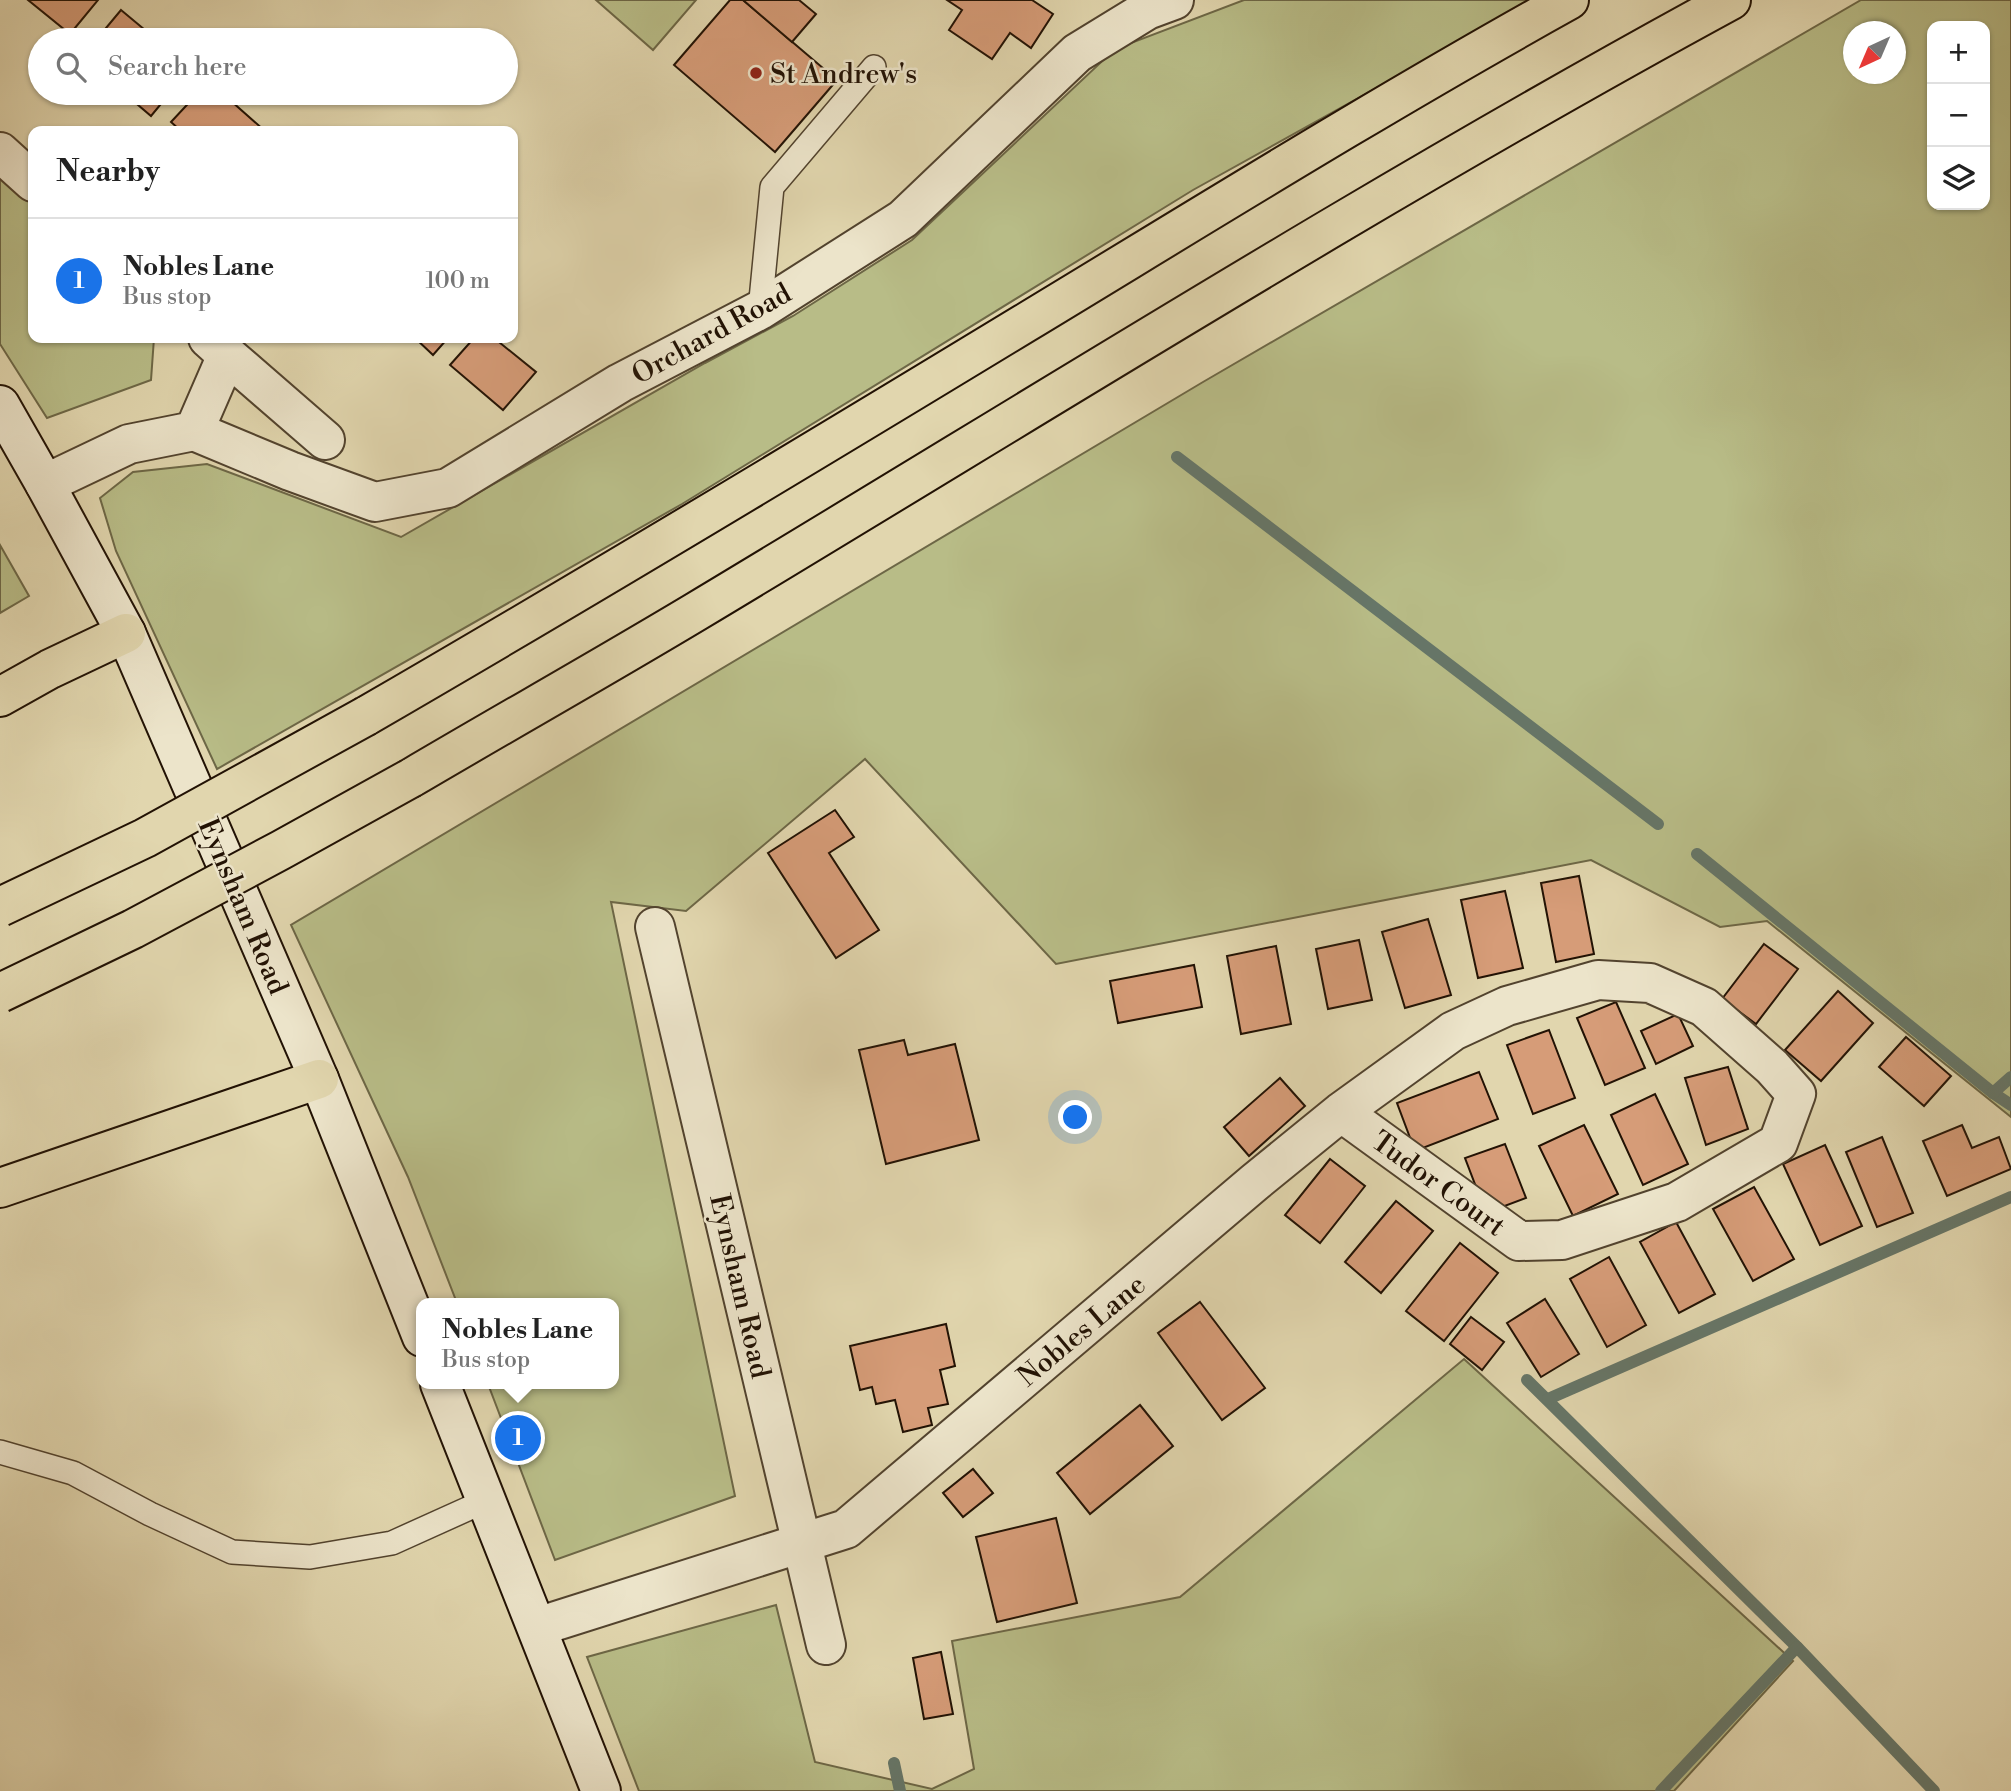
<!DOCTYPE html>
<meta charset="utf-8">
<style>
:root{--surface:#fff;--page:#f6f6f6;--text:#222;--muted:#767676;--line:#e0e0e0;--accent:#1a73e8}
body{margin:0;font-family:"Libre Bodoni",serif;background:var(--page);color:var(--text)}
.controls{position:absolute;right:21px;top:21px;display:grid;overflow:hidden;border-radius:14px;box-shadow:0 2px 5px #0004}
.controls button{width:63px;height:63px;display:grid;place-items:center;padding:0;border:0;border-bottom:2px solid var(--line);background:var(--surface);color:var(--text);font:35px sans-serif}
.compass{position:absolute;left:1843px;top:21px;width:63px;height:63px;border-radius:50%;background:var(--surface);box-shadow:0 2px 5px #0004;rotate:224deg}
.you{position:absolute;left:1076px;top:1118px;width:24px;height:24px;margin:-18px;border:5px solid #fff;border-radius:50%;background:#1a73e8;box-shadow:0 0 0 10px #1a73e833}
.badge{display:grid;place-items:center;width:46px;height:46px;border-radius:50%;background:var(--accent);color:#fff;font-size:23px;font-weight:700}
.pin{position:absolute;translate:-50% -50%;border:4px solid #fff;box-shadow:0 2px 7px #0006}
.popup{position:absolute;left:416px;top:1298px;width:203px;height:91px;box-sizing:border-box;display:grid;place-content:center;border-radius:14px;background:var(--surface);filter:drop-shadow(0 2px 5px #0005);font-size:23px;white-space:nowrap;color:var(--muted)}
.popup b{font-size:26px;color:var(--text)}
.popup::after{content:'';position:absolute;left:50%;top:100%;margin-left:-14px;border:14px solid transparent;border-top-color:var(--surface)}
.list{margin:0;padding:0;list-style:none}
h2{display:flex;justify-content:space-between;align-items:center;height:91px;margin:0;padding:0 28px;font-size:30px}
h2 small{font-size:23px;font-weight:400;color:var(--muted)}
.list li{display:grid;grid-template-columns:46px 1fr auto;gap:21px;align-items:center;box-sizing:border-box;height:126px;padding:0 28px;border-top:2px solid var(--line)}
.list b{display:block;font-size:26px;white-space:nowrap}
.list p{margin:0;font-size:23px;white-space:nowrap;color:var(--muted)}
.list em{font-size:23px;font-style:normal;color:var(--muted)}
.icon{flex:none;width:38px;height:38px;fill:none;stroke:currentColor;stroke-width:2;stroke-linecap:round;stroke-linejoin:round}
.map{position:relative;flex:none;width:2011px;height:1791px;overflow:hidden}
.search{position:absolute;background:var(--surface);box-shadow:0 2px 5px #0004;left:28px;top:28px;width:490px;height:77px;display:flex;align-items:center;gap:18px;box-sizing:border-box;padding:0 24px;border-radius:38px;color:var(--muted);font-size:26px}
.panel{position:absolute;background:var(--surface);box-shadow:0 2px 5px #0004;left:28px;top:126px;width:490px;height:217px;border-radius:14px}
.map>svg:first-child{display:block}
.green{fill:#b8bc87;stroke:#6d6746;stroke-width:2;fill-rule:evenodd}
.lines{fill:none;stroke-linecap:round;stroke-linejoin:round}
.stream{stroke:#667668;stroke-width:12}
.building{fill:#d69c78;stroke:#221204;stroke-width:2}
.service-casing{stroke:#52432e;stroke-width:26}
.minor-casing{stroke:#52432e;stroke-width:42}
.secondary-casing{stroke:#221204;stroke-width:42}
.trunk-casing{stroke:#221204;stroke-width:42}
.service{stroke:#ece4ca;stroke-width:23}
.minor{stroke:#ece4ca;stroke-width:38}
.secondary{stroke:#ece4ca;stroke-width:38}
.trunk{stroke:#e1d6ae;stroke-width:38}
.trunk-bridge-casing{stroke:#221204;stroke-width:42;stroke-linecap:butt}
.trunk-bridge{stroke:#e1d6ae;stroke-width:38}
.poi-dot{fill:#8f2418;stroke:#ece4ca;stroke-width:2.5}
.labels{text-anchor:middle;stroke-width:5;stroke-linejoin:round;paint-order:stroke}
.poi-label{font-size:28px;fill:#221204;stroke:#ece4ca;text-anchor:start}
.street-label{font-size:28px;fill:#221204;stroke:#ece4ca}
</style>
<div class="map">
<svg width="2011" height="1791" viewBox="0 0 2011 1791">
<rect width="100%" height="100%" fill="#e1d6ae"/>
<filter id="stains"><feTurbulence type="fractalNoise" baseFrequency=".00286" numOctaves="4"/><feColorMatrix values="0 0 0 0 .2 0 0 0 0 .09 0 0 0 0 .02 0 0 0 .5 -.17"/></filter>
<radialGradient id="worn" r=".72"><stop offset=".6" stop-color="#630" stop-opacity="0"/><stop offset="1" stop-color="#630" stop-opacity=".3"/></radialGradient>
<g class="green">
<polygon points="596,0 696,0 653,50"/>
<polygon points="1244,0 1535,0 1193,190 682,504 217,769 116,551 100,498 133,472 207,464 401,537 705,363 793,316 912,240 1115,49"/>
<path d="M1861,0H2011V1117L1767,921L1720,927L1591,860L1056,964L865,759L686,911L611,902L735,1496L555,1560L488,1384H614V1303H457L408,1177L291,925L1203,382ZM1932,26H1985V205H1932ZM1854,32H1896V74H1854Z"/>
<polygon points="0,171 33,202 33,338 154,338 151,380 47,418 0,344"/>
<polygon points="0,545 29,596 0,613"/>
<polygon points="1464,1359 1793,1661 1674,1791 639,1791 587,1657 776,1605 815,1762 932,1789 974,1769 952,1641 1180,1597"/>
</g>
<g class="lines">
<g class="stream">
<polyline points="1177,457 1658,824"/>
<polyline points="1697,854 1993,1093 2011,1105"/>
<polyline points="1993,1093 2011,1077"/>
<polyline points="1527,1380 1797,1647 1934,1791"/>
<polyline points="1548,1399 2011,1197"/>
<polyline points="894,1763 900,1791"/>
<polyline points="1661,1791 1797,1647"/>
</g>
</g>
<g class="building">
<polygon points="28,0 98,0 70,34"/>
<polygon points="730,0 743,0 837,80 775,152 674,65"/>
<polygon points="743,0 799,0 816,14 792,42"/>
<polygon points="947,0 1032,0 1053,14 1031,48 1010,33 992,59 949,30 962,10"/>
<polygon points="121,10 157,40 96,40"/>
<polygon points="124,93 170,93 151,116"/>
<polygon points="198,93 222,93 265,131 181,131 171,122"/>
<polygon points="415,338 448,338 433,355"/>
<polygon points="474,338 494,338 536,372 503,410 450,365"/>
<polygon points="835,810 854,837 829,853 879,930 836,958 768,853"/>
<polygon points="1579,876 1594,954 1556,962 1541,883"/>
<polygon points="1505,891 1523,968 1478,978 1461,900"/>
<polygon points="1428,919 1451,995 1405,1008 1382,932"/>
<polygon points="1359,940 1372,1000 1328,1009 1316,949"/>
<polygon points="1764,944 1798,969 1756,1024 1722,999"/>
<polygon points="1276,946 1291,1024 1241,1034 1227,956"/>
<polygon points="1194,965 1202,1007 1118,1023 1110,981"/>
<polygon points="1838,991 1873,1023 1821,1081 1785,1050"/>
<polygon points="1616,1002 1645,1068 1605,1085 1577,1018"/>
<polygon points="1678,1014 1693,1046 1656,1064 1641,1031"/>
<polygon points="1549,1030 1575,1098 1533,1114 1507,1045"/>
<polygon points="1906,1037 1951,1076 1924,1106 1879,1067"/>
<polygon points="904,1040 908,1055 955,1044 979,1140 886,1164 859,1050"/>
<polygon points="1728,1067 1748,1129 1706,1145 1685,1078"/>
<polygon points="1479,1072 1498,1119 1415,1151 1397,1103"/>
<polygon points="1280,1078 1305,1106 1249,1156 1224,1127"/>
<polygon points="1655,1094 1688,1164 1643,1185 1611,1115"/>
<polygon points="1584,1125 1618,1194 1573,1216 1539,1146"/>
<polygon points="1962,1125 1972,1148 1999,1137 2011,1169 1947,1196 1923,1141"/>
<polygon points="1882,1137 1913,1213 1877,1227 1846,1152"/>
<polygon points="1505,1144 1526,1198 1486,1213 1465,1158"/>
<polygon points="1825,1145 1862,1226 1820,1245 1783,1164"/>
<polygon points="1330,1159 1365,1186 1320,1243 1285,1215"/>
<polygon points="1754,1187 1794,1259 1753,1281 1713,1209"/>
<polygon points="1396,1201 1433,1231 1381,1293 1345,1262"/>
<polygon points="1676,1222 1715,1294 1679,1313 1640,1242"/>
<polygon points="1460,1243 1498,1273 1444,1341 1406,1311"/>
<polygon points="1609,1257 1646,1325 1607,1347 1570,1279"/>
<polygon points="1545,1299 1579,1354 1541,1377 1507,1323"/>
<polygon points="1200,1302 1265,1388 1222,1420 1158,1333"/>
<polygon points="1471,1317 1504,1342 1482,1370 1450,1344"/>
<polygon points="946,1324 955,1366 940,1370 948,1404 928,1408 932,1425 903,1432 895,1400 876,1404 872,1387 860,1390 850,1346"/>
<polygon points="1140,1405 1173,1446 1090,1514 1057,1473"/>
<polygon points="973,1469 993,1493 963,1517 943,1493"/>
<polygon points="1056,1518 1077,1603 997,1622 976,1537"/>
<polygon points="941,1652 953,1714 924,1719 913,1658"/>
</g>
<g class="lines">
<defs>
<g id="service">
<polyline points="760,310 772,187 874,67"/>
<polyline points="0,1452 73,1473 150,1514 232,1552 310,1557 392,1543 485,1501"/>
</g>
<g id="minor">
<polyline points="0,152 33,182"/>
<polyline points="227,355 325,440"/>
<polyline points="194,431 290,471 375,502 448,488 620,383 760,310 903,219 1077,53 1147,10 1174,0"/>
<polyline points="45,484 129,444 194,431 227,355 208,338"/>
<polyline points="655,927 826,1645"/>
<polyline points="537,1627 846,1529 1255,1182 1341,1112 1453,1031 1507,1006 1598,980 1650,983 1704,1007 1772,1067 1796,1094 1778,1143 1677,1202 1562,1240 1519,1241 1341,1112"/>
</g>
<g id="secondary">
<polyline points="0,405 45,484 126,633 319,1079 422,1337"/>
<polyline points="440,1384 601,1791"/>
</g>
<g id="trunk">
<polyline points="0,697 50,669 126,633"/>
<path d="M366,716C587,588 806,456 1025,323C1205,214 1385,102 1569,0"/>
<path d="M411,778C506,722 602,668 697,611C1040,405 1379,191 1731,0"/>
<polyline points="0,1188 319,1079"/>
</g>
</defs>
<use href="#service" class="service-casing"/>
<use href="#minor" class="minor-casing"/>
<use href="#secondary" class="secondary-casing"/>
<use href="#trunk" class="trunk-casing"/>
<use href="#service" class="service"/>
<use href="#minor" class="minor"/>
<use href="#secondary" class="secondary"/>
<use href="#trunk" class="trunk"/>
<defs>
<g id="trunk-bridge">
<polyline points="0,907 145,838 366,716"/>
<polyline points="0,993 133,929 281,850 411,778"/>
</g>
</defs>
<use href="#trunk-bridge" class="trunk-bridge-casing"/>
<use href="#trunk-bridge" class="trunk-bridge"/>
</g>
<circle class="poi-dot" cx="756" cy="73" r="7"/>
<g class="labels">
<g class="poi-label">
<text x="770" y="83">St Andrew's</text>
</g>
<g class="street-label">
<text transform="translate(711 333) rotate(-29)" y="10">Orchard Road</text>
<text transform="translate(244 906) rotate(67)" y="10">Eynsham Road</text>
<text transform="translate(1439 1183) rotate(36)" y="10">Tudor Court</text>
<text transform="translate(741 1286) rotate(77)" y="10">Eynsham Road</text>
<text transform="translate(1081 1330) rotate(-40)" y="10">Nobles Lane</text>
</g>
</g>
<rect width="100%" height="100%" filter="url(#stains)"/>
<rect width="100%" height="100%" fill="url(#worn)"/>
</svg>
<div class="controls">
<button>+</button>
<button>−</button>
<button><svg class="icon" aria-label="layers" viewBox="0 0 24 24"><path d="M12 4l9 5-9 5-9-5zM3 14l9 5 9-5"/></svg></button>
</div>
<svg class="compass" viewBox="-18 -18 36 36"><path d="M0-13l5 13h-10z" fill="#e53935"/><path d="M0 13l5-13h-10z" fill="#767676"/></svg>
<div class="you"></div>
<div class="pin badge" style="left:518px;top:1438px">1</div>
<div class="popup"><b>Nobles Lane</b>Bus stop</div>
<div class="search"><svg class="icon" aria-label="search" viewBox="0 0 24 24"><circle cx="10" cy="10" r="6"/><path d="M15 15l6 6"/></svg>Search here</div>
<section class="panel">
<h2>Nearby<small></small></h2>
<ul class="list">
<li><span class="badge">1</span><div><b>Nobles Lane</b><p>Bus stop</p></div><em>100 m</em></li>
</ul>
</section>
</div>
